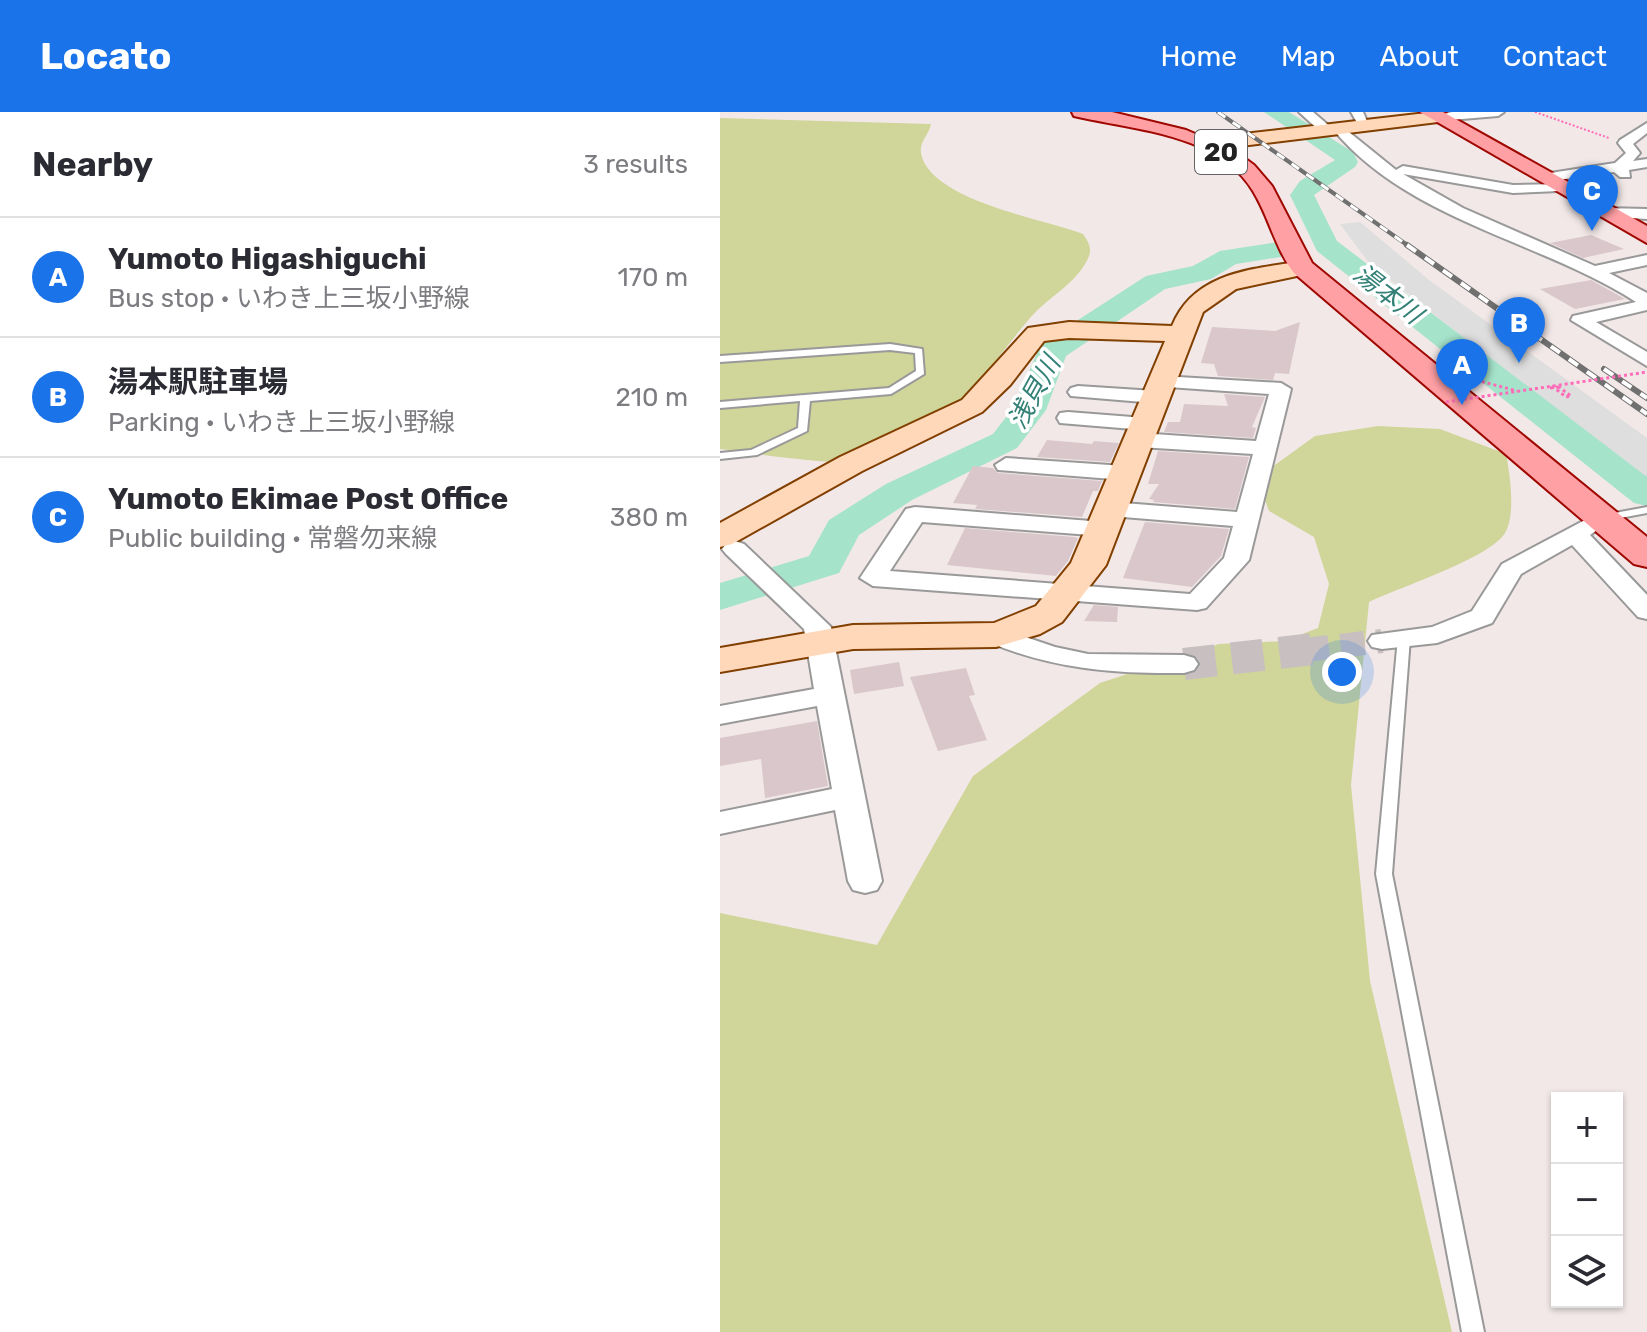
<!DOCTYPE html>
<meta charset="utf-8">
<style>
:root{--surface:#fff;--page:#f2f2f3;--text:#2b2b33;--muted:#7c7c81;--line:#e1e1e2;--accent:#1a73e8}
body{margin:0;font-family:Rubik,"Noto Sans JP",sans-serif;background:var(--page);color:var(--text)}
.controls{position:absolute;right:24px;bottom:24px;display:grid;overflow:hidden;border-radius:0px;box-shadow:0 2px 6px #0004}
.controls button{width:72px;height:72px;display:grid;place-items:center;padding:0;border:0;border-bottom:2px solid var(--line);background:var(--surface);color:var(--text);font:40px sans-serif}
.you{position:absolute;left:622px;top:560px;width:28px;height:28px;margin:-20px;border:6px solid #fff;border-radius:50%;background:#1a73e8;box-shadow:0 0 0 12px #1a73e833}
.badge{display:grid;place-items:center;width:52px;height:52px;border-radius:50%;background:var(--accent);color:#fff;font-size:26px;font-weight:700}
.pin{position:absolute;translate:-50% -66px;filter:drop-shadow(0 2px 4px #0008)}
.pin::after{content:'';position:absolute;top:42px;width:28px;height:24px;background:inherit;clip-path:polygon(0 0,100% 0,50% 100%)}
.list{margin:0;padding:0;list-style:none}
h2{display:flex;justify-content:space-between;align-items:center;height:104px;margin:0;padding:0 32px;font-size:34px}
h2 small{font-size:26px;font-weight:400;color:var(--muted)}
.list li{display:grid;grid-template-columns:52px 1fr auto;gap:24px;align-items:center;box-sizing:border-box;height:120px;padding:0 32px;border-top:2px solid var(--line)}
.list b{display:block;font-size:30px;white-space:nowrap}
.list p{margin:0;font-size:26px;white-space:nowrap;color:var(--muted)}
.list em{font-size:26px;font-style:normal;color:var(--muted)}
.icon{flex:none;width:44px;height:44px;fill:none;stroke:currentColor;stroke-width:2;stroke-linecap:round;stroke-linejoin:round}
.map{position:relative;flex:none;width:927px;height:1220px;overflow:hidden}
header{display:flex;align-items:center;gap:48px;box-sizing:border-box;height:112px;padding:0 40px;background:var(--accent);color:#fff}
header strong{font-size:38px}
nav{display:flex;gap:44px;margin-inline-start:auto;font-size:28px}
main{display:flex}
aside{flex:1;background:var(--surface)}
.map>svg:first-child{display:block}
.forest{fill:#d0d599}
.parking{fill:#dedede}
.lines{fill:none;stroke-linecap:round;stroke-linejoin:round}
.river{fill:#a5e3cb;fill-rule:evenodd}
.building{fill:#dac7cb}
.street-tunnel-far1{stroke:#c8c0c0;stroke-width:24;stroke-dasharray:24 12;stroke-linecap:butt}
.street-tunnel{stroke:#c8c0c0;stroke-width:32;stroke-dasharray:32 16;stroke-linecap:butt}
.lane-casing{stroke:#999;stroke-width:4}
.street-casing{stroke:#999;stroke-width:4}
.secondary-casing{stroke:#813f00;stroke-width:4}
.primary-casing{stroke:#9f0700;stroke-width:4}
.path-far1{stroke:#ff6cb8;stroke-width:2;stroke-dasharray:2 2;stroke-linecap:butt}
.path{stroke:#ff6cb8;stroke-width:3;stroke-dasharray:3 3;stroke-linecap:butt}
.lane{fill:#fff;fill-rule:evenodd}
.street{fill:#fff;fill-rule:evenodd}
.secondary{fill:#ffd7b9;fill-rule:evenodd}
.primary{fill:#ffa0a5;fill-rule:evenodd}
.rail-far1-casing{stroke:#707070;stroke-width:4}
.rail-casing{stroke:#707070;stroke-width:6}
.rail-far1{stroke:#fff;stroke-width:3;stroke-dasharray:9;stroke-linecap:butt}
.rail{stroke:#fff;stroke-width:4;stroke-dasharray:11;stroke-linecap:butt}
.path-bridge{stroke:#ff6cb8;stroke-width:3;stroke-dasharray:3 3;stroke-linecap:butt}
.labels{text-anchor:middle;stroke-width:7;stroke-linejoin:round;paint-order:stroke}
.shield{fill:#fff;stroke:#646464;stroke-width:2}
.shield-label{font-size:26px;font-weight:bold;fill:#222}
.far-water-label{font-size:26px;font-style:italic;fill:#328076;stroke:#fff}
</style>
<header>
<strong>Locato</strong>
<nav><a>Home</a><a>Map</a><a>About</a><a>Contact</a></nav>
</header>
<main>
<aside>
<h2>Nearby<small>3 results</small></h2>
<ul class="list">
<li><span class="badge">A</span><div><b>Yumoto Higashiguchi</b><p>Bus stop · いわき上三坂小野線</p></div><em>170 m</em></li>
<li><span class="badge">B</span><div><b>湯本駅駐車場</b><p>Parking · いわき上三坂小野線</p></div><em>210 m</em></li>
<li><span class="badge">C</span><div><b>Yumoto Ekimae Post Office</b><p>Public building · 常磐勿来線</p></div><em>380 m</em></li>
</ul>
</aside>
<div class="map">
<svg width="927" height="1220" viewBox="0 0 927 1220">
<rect width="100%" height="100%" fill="#f2e8e8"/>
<g class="forest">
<path d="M0,6L211,12C209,23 199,30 201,41C209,88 323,107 363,122C368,129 372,136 369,144C359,170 328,185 310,206C275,247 221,329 170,346C133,358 41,342 0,337Z"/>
<path d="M658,314L720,317L786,342C790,362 796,403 785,421C770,446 680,475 649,490L631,673L650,869L732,1220H0V801L157,833L253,664L380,571L499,532L564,529L598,516L609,472L594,425L549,399L537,366L595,324Z"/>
</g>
<polygon class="parking" points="640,110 709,168 927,326 927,370 649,151 620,112"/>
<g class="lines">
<g class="river">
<polygon points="544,0 569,0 633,40 638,50 635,55 594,83 617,129 927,365 927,394 914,391 597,139 570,83 580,69 615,48"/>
<polygon points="558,130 567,132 571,138 567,144 516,152 491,167 445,177 346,244 326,298 297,336 192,388 139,423 119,461 0,498 0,471 89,444 109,408 166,372 273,322 293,296 321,232 426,164 473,154 500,139"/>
</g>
</g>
<g class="building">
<polygon points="871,123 904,137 863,146 830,131"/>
<polygon points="871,168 905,187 855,197 820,177"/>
<polygon points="580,210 569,262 555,261 553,268 498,264 494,252 481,251 492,215 555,219"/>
<polygon points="504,282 545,285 532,315 536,316 533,326 444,320 448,310 460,310 464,292 508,294"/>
<polygon points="327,328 372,332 374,329 399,331 390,350 317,345"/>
<polygon points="438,339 529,345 515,397 433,390 434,388 429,387 439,372 428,372"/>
<polygon points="253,354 273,356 278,361 382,369 378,379 373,379 362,405 255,397 257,393 233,391"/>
<polygon points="425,410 509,417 501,444 472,475 403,466"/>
<polygon points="245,416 354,425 358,426 348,449 336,464 227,453"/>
<polygon points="374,493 398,495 397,510 364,509"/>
<polygon points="179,550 184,574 134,582 130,558"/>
<polygon points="246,556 255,583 249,584 267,628 218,639 190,565"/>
<polygon points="97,609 108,674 45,686 41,647 0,654 0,626"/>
</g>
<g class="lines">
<polyline class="street-tunnel-far1" points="585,538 662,529"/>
<polyline class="street-tunnel" points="464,552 602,536"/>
<defs>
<g id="lane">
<polygon points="170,232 202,237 204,262 171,282 90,289 87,319 37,343 0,347 0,341 31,338 78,316 80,289 0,296 0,290 169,276 196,259 195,241 170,238 0,250 0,244"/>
<polygon points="927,395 927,401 884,409 878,406 884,403"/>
<polygon points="684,522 690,526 672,762 764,1220 742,1220 656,762 678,526"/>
</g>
<g id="street">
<polygon points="579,0 593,0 614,18 602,21"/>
<polygon points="631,0 643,0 650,16 640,16"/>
<polygon points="732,0 784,0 778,4 718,9 712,5"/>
<polygon points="927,11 927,21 913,32 920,41 913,49 927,47 927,55 909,58 910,65 900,65 894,60 824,70 817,66 824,62 895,51 906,41 898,31 900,28"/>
<path d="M619,12L676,58L683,54L793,73L844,72V78L839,79L793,81L683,62L743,96L875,154L927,143V153L889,161L927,181V198L876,210L927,240V254L851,208L853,204L916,190C820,128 688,109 612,16Z"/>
<polygon points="884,96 927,97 927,107 879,104 876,101"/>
<polygon points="441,264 561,271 571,277 529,448 486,496 477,498 153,474 140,466 186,397 195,395 383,410 395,417 383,424 202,410 170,459 470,482 504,446 513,414 391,404 379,397 391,390 517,400 533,342 419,335 408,328 419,321 536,329 549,282 434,274 431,270"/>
<polygon points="358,274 435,279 445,285 435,291 351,284 348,280 351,276"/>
<polygon points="348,300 425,306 436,312 425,318 340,311 337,306 340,301"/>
<polygon points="286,346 405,354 416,361 405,368 278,358 275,353"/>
<polygon points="882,399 894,406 870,423 927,483 927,507 918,505 852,433 801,462 772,511 717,531 662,537 652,535 648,529 652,523 712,515 752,499 782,452"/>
<polygon points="15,429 24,432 111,515 162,769 157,778 145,781 133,778 128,769 115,698 0,722 0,700 112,677 97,594 0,612 0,594 94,577 84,517 6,442 2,437 6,432"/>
<path d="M276,515L335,535L368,542L464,543L474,546L478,552L474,558L464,561C393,562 332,557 266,529L262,523L266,517Z"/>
</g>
<g id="secondary">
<polygon points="715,0 727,5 718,10 488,38 479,32 488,26"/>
<path d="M583,149L595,156L591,161L516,177L483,200L386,453L342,510L320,522L276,535L133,537L0,560V536L133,513L274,511L316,494L351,451L445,229L349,226L324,229L290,273L262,300L142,359L12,432L0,435V411L120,345L242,288L308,216L349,210L452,214C474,160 532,157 583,149Z"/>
</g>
<g id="primary">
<path d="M352,0H392L466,18L515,39L534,53L552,74L592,151L927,425V455L914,452L574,161C555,136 549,105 533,79C498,21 413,18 354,4Z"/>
<polygon points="700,0 723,0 927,114 927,131"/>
</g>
</defs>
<use href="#lane" class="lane-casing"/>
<use href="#street" class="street-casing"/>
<use href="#secondary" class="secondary-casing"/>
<use href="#primary" class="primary-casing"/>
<polyline class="path-far1" points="815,0 889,26"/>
<g class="path">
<polyline points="756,268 797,279"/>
<polyline points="830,276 839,275"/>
</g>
<use href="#lane" class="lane"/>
<use href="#street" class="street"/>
<use href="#secondary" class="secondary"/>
<use href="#primary" class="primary"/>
<defs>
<polyline id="rail-far1" points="498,0 690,135"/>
<g id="rail">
<polyline points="687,133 927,302"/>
<polyline points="884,257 927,286"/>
</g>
</defs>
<use href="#rail-far1" class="rail-far1-casing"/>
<use href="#rail" class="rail-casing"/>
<use href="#rail-far1" class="rail-far1"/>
<use href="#rail" class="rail"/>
<g class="path-bridge">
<polyline points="832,274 846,285 851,284 839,275"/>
<polyline points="726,290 927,260"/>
</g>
</g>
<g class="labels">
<rect class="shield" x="475" y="18" width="52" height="44" rx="6"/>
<g class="shield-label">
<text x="501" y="49">20</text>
</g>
<g class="far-water-label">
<text transform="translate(668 182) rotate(38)" y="9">湯本川</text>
<text transform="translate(314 280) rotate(-61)" y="9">浅貝川</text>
</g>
</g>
</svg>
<div class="controls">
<button>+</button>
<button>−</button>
<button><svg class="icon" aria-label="layers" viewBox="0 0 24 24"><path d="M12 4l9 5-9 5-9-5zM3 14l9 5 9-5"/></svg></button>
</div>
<div class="you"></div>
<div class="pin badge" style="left:742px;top:293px">A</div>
<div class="pin badge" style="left:799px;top:251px">B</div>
<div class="pin badge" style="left:872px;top:119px">C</div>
</div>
</main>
